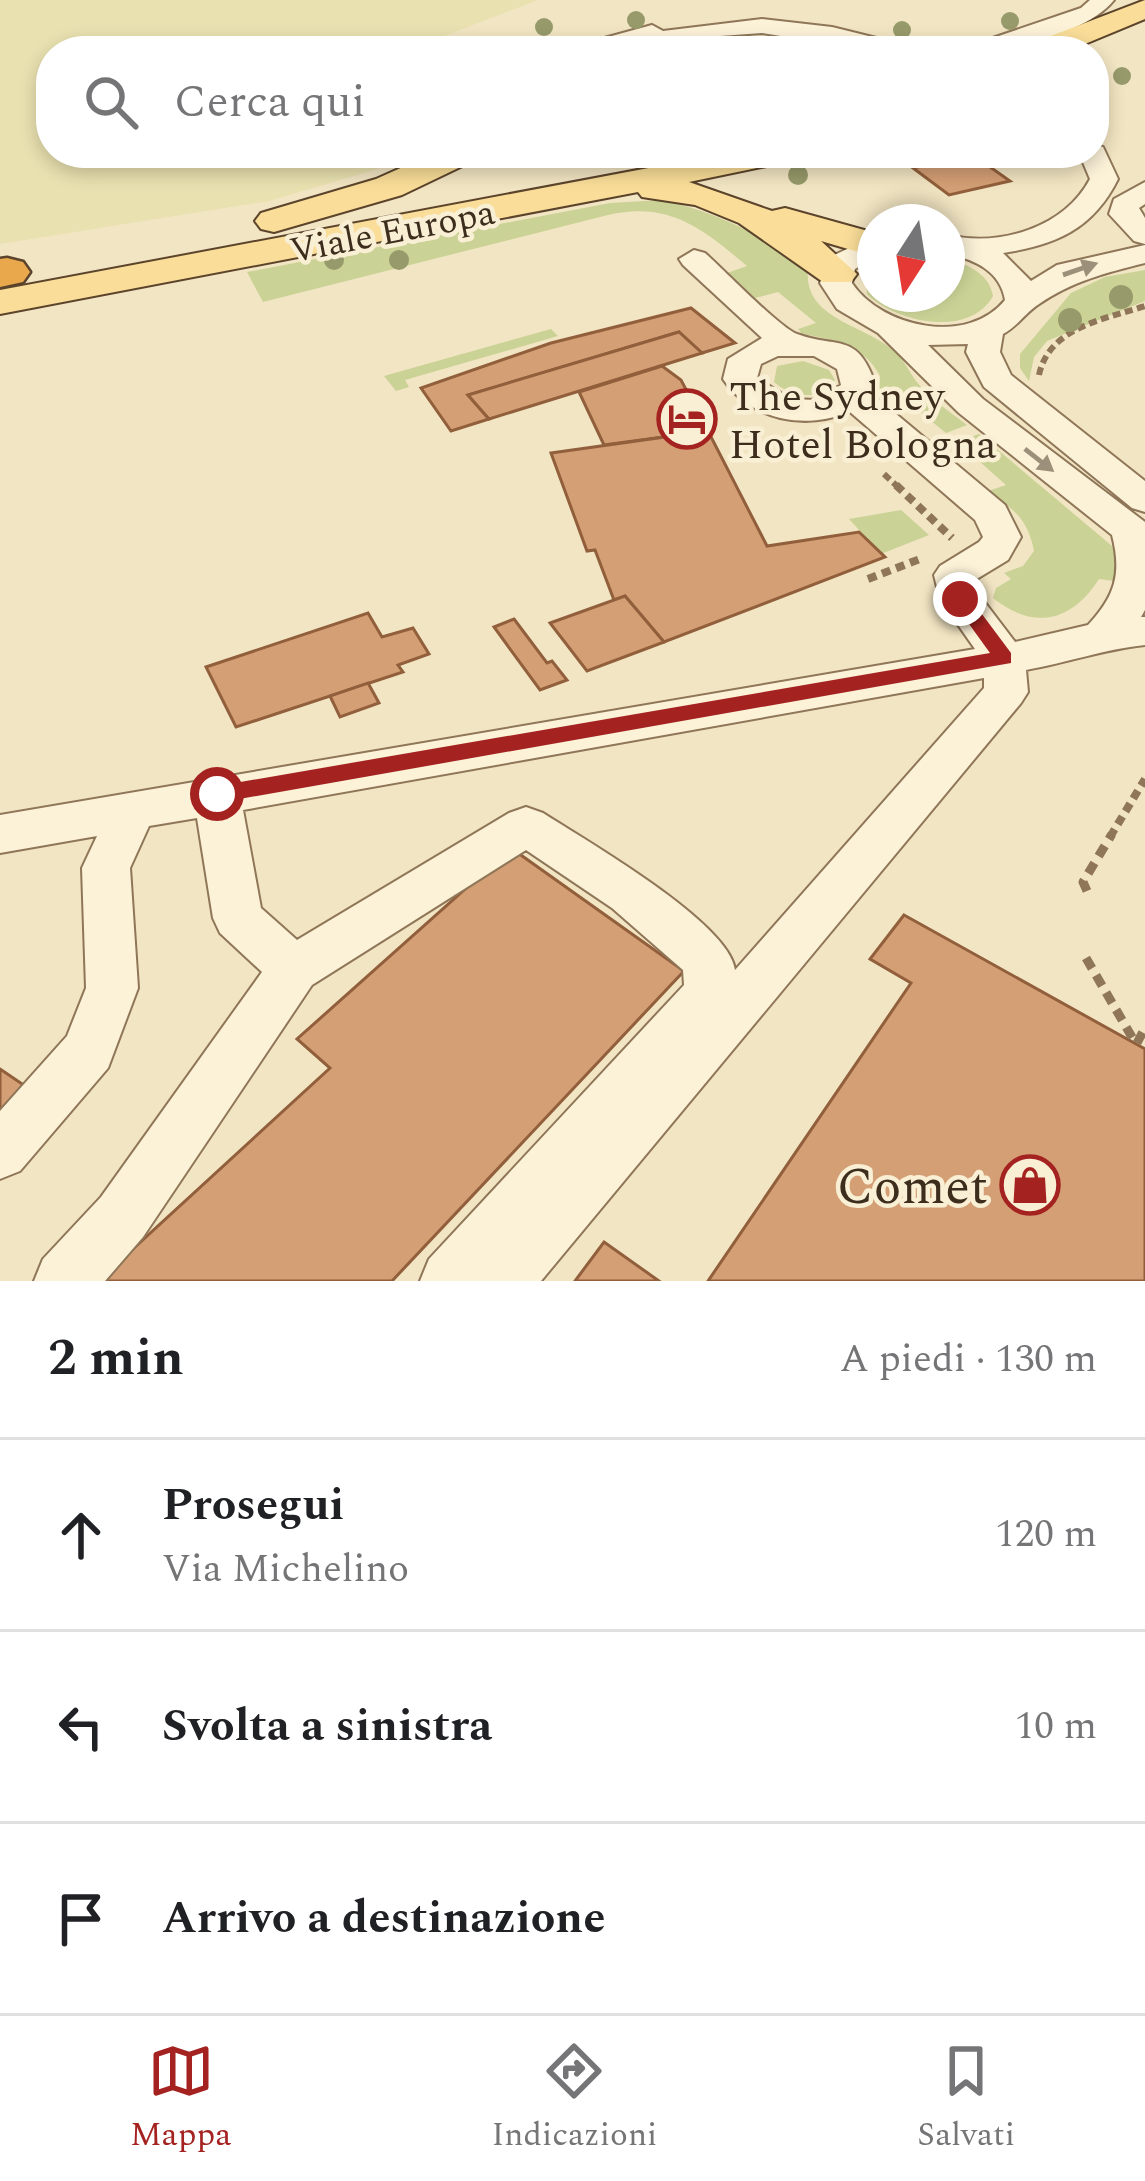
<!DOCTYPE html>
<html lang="it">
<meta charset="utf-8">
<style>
:root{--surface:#fff;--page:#f6f6f6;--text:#202124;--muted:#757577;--line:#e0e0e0;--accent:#a42321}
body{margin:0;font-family:Spectral,serif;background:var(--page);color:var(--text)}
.compass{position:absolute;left:857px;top:204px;width:108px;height:108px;border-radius:50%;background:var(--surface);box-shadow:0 6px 18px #0003;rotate:192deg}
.stop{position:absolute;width:36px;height:36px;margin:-27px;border:9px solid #a42321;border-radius:50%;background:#fff}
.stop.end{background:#a42321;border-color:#fff;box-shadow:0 3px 12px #0008}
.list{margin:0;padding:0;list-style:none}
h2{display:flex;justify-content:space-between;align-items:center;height:156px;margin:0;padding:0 48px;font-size:51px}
h2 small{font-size:39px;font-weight:400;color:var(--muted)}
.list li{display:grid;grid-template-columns:78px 1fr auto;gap:36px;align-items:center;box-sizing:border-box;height:192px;padding:0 48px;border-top:3px solid var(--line)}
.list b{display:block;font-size:45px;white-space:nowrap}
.list p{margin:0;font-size:39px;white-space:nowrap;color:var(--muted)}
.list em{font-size:39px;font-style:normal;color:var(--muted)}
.icon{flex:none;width:66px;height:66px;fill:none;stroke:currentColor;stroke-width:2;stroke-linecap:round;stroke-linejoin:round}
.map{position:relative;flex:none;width:1145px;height:1281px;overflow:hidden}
.search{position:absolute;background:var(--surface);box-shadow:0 6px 18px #0003;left:36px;right:36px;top:36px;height:132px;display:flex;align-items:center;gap:30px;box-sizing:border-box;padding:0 42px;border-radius:48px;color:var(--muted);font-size:45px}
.sheet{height:732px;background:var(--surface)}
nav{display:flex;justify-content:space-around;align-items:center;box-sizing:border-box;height:168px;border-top:3px solid var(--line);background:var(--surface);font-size:33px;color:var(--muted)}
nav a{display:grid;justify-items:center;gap:6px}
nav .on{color:var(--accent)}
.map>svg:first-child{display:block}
.farmland{fill:#e9e1b0}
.green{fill:#cad296}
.building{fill:#d49f75;stroke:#915f3b;stroke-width:3}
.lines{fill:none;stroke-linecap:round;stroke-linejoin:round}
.minor-casing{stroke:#8f7658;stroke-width:4}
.major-casing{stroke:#5c442c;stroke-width:4}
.highway-casing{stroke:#5c442c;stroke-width:5}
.path-far2{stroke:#8f7658;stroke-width:6;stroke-dasharray:8 4.5;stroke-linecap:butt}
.path-far1{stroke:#8f7658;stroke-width:8;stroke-dasharray:9 6;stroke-linecap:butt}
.path{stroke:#8f7658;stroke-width:9;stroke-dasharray:12 8;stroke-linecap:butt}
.minor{fill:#fcf2d8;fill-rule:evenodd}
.major{fill:#f9dd98;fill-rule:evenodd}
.highway{fill:#e9a84c;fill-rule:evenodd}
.tree{fill:#979a6a}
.oneway{fill:#9c907a}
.route{fill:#a42321}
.labels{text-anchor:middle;stroke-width:9;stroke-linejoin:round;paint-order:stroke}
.far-street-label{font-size:36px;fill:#3d2d1d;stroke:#f9efd4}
.poi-label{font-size:42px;fill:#3d2d1d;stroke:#f9efd4;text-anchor:start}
.near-poi-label{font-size:51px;fill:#3d2d1d;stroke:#f9efd4;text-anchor:end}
</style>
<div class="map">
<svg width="1145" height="1281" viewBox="0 0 1145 1281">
<rect width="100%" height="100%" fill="#f2e5c3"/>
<polygon class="farmland" points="0,0 538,0 434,40 444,51 51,51 51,153 413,153 377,169 269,201 0,244"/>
<g class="green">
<polygon points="760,36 866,51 661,51 707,38"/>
<path d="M661,200C715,211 764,236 808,269C803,319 863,324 893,350C903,358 908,370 916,381C930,399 949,411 967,425L946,433L909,403L888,409L878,395L880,376C865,346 833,339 802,334L798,329L816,323L778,292L755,298L727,273L747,266C702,228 669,201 608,215L263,302L247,272L610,203Z"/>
<path d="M947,258C968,265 989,273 993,296C969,339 895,322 867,294L866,272L875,264V294H947Z"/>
<polygon points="1145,270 1145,301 1047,341 1034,357 1029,381 1020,368 1020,354 1071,293 1105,277"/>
<polygon points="551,329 558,336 405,380 409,387 396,391 384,376"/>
<path d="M803,361L829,370L835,380L832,386C814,400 791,397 774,382L777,366Z"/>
<path d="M979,434L1112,546L1119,568L1115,581L1099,579C1071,623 1033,630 993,598L996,588L1011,579L1004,573L1023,566L1034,551C1028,519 1013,507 985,492L1006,485L980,462L990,458L979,449L967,452L956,442Z"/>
<polygon points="901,510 929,535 881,554 849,519"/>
</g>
<g class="building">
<polygon points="973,155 1010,181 949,195 913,168"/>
<polygon points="691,308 735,343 702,353 679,332 468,395 489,419 451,431 421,388 551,343"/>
<polygon points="679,332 702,353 489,419 468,395"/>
<polygon points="662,366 681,380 708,431 604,445 579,392"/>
<polygon points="708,431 767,546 859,532 885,557 664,642 625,596 614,600 595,550 587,551 551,453"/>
<polygon points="625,596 664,642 587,671 550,623"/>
<polygon points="368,613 382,637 413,628 429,654 398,665 403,672 236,727 206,667"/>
<polygon points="514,619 547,663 552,661 567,680 540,690 494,627"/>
<polygon points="368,683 379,703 340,717 330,696"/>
<polygon points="511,848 684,971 392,1281 98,1281 330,1068 297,1039"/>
<polygon points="904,915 1145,1049 1145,1281 708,1281 911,983 870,959"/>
<polygon points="0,1069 31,1090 0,1122"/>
<polygon points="604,1242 659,1281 575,1281"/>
</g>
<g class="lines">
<defs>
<g id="minor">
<path d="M1090,0H1114C1087,34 1008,51 966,51L969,46L1081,8Z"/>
<polygon points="762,19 832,27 909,46 912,51 874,51 762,33 692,38 648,51 572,51 575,46 652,25 663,31"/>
<path d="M1094,145L1103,147L1118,179C1093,229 1056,245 1003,253L1031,281L1057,265L1145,245V263C1105,273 1073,281 1039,304C1025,313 1018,326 1003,334L1000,352L1011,375L1145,481V512L1132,508L984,387L966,352L968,344L928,345L983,399L1145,522V610L1141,617H1145V645C1105,649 1066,663 1026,670L1028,692L1021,703L541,1281H420L429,1259L684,985L683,970L612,908L526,850L312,985L143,1237L105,1281H34L43,1259L101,1197L262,972L220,933L213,918L197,818L149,826L130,868L138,988L108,1068L20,1171L0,1179V1111L67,1036L86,988L82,868L97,836L0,853V815L975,649L940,599L934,575L940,566L979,542L983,537L975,520L850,412C804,430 752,421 723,379L728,359L762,338L683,265L679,259L694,250L705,253C722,268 780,328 797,334C838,349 858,331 876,386L871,393L1005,505L1021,537L1008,560L975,580L980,596L1015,642L1088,625C1115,596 1122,574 1112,535L959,413L878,333L837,309L820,283L830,257L875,236V257L855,269L852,283C882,328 968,346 1005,300C1000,270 974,260 947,253V235C1000,247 1064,228 1090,179L1079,153H1094ZM778,356H814L837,369L841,385L817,400L790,399L757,378L761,364ZM984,678V688L735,970C730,923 585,840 543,813L526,807L509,813L297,940L261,908L243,810Z"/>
<polygon points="1145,182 1145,204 1139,208 1145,218 1145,244 1134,241 1109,214 1114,199"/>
</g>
<g id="major">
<polygon points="1145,0 1145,19 1068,51 1025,51 1030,44"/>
<polygon points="434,153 481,153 475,160 402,195 274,232 261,229 255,221 261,213 376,179"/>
<polygon points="728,153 802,153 796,160 689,182 772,211 785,208 875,233 875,257 821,241 857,274 851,282 823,282 739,223 695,205 642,197 638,192 0,314 0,290"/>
</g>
<polygon id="highway" points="7,258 23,262 30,272 23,282 0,287 0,259"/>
</defs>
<use href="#minor" class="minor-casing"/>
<use href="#major" class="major-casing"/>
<use href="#highway" class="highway-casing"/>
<g class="path-far2">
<path d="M1039,375C1049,327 1105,319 1145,306"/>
<polyline points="884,474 899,488"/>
</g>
<g class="path-far1">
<polyline points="896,485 952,538"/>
<polyline points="868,579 920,559"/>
<polyline points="1110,837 1145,779"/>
</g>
<g class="path">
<polyline points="1087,891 1083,882 1112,834"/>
<polyline points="1086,958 1136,1044"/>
<polyline points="1137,1043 1145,1028"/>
</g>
<use href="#minor" class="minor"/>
<use href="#major" class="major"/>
<use href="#highway" class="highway"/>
</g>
<g class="tree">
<circle cx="636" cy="20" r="9"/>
<circle cx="1010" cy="21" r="9"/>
<circle cx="544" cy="27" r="9"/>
<circle cx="902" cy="30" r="9"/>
<circle cx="1122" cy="76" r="9"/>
<circle cx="798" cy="175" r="10"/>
<circle cx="334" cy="260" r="10"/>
<circle cx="399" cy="260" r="10"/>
<circle cx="1121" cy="297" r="12"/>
<circle cx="1070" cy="320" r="12"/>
</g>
<defs><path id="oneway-solid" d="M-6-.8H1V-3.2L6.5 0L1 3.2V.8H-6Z" transform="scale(3)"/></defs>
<g class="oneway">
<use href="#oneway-solid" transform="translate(1080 269) rotate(-19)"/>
<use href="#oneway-solid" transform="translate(1039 460) rotate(38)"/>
</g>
<polygon class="route" points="960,592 967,594 1011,653 1011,663 217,803 206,794 217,786 990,653 951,599"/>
<defs>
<symbol id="hotel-ring" viewBox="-11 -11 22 22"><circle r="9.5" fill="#f9efd4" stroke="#a42321" stroke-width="1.5"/><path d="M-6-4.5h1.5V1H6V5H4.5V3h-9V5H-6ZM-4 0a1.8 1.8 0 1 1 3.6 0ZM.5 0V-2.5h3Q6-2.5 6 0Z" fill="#a42321"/></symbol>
<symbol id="shop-ring" viewBox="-11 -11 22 22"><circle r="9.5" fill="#f9efd4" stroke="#a42321" stroke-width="1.5"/><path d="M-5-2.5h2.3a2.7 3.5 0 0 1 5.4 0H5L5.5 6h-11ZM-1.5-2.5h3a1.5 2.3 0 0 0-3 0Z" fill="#a42321"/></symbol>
</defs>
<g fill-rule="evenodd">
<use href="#hotel-ring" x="654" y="386" width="66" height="66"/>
<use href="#shop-ring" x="997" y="1152" width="66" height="66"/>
</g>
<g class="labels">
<g class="far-street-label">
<text transform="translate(392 230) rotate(-11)" y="13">Viale Europa</text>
</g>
<g class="poi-label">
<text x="729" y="410">The Sydney<tspan x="729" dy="48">Hotel Bologna</tspan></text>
</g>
<g class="near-poi-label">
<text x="988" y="1203">Comet</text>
</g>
</g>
</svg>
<svg class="compass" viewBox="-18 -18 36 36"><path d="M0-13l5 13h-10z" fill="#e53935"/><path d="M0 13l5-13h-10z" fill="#757577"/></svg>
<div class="stop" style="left:217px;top:794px"></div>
<div class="stop end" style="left:960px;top:599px"></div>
<div class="search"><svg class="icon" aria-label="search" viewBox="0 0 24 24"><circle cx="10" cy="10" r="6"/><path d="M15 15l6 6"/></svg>Cerca qui</div>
</div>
<section class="sheet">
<h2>2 min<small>A piedi · 130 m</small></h2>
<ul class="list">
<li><svg class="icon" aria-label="ahead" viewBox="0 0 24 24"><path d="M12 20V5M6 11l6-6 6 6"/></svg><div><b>Prosegui</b><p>Via Michelino</p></div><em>120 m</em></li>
<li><svg class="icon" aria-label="left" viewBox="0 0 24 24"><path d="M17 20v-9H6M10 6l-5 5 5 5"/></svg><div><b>Svolta a sinistra</b></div><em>10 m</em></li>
<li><svg class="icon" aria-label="arrive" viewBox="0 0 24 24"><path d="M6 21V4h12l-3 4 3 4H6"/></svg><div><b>Arrivo a destinazione</b></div></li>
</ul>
</section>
<nav>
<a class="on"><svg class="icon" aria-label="map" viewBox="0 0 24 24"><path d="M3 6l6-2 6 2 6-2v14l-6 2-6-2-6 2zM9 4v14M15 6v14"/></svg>Mappa</a>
<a><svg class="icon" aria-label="directions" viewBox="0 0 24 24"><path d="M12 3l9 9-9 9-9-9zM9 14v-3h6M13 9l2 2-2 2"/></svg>Indicazioni</a>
<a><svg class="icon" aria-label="saved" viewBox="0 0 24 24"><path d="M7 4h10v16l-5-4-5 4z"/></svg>Salvati</a>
</nav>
